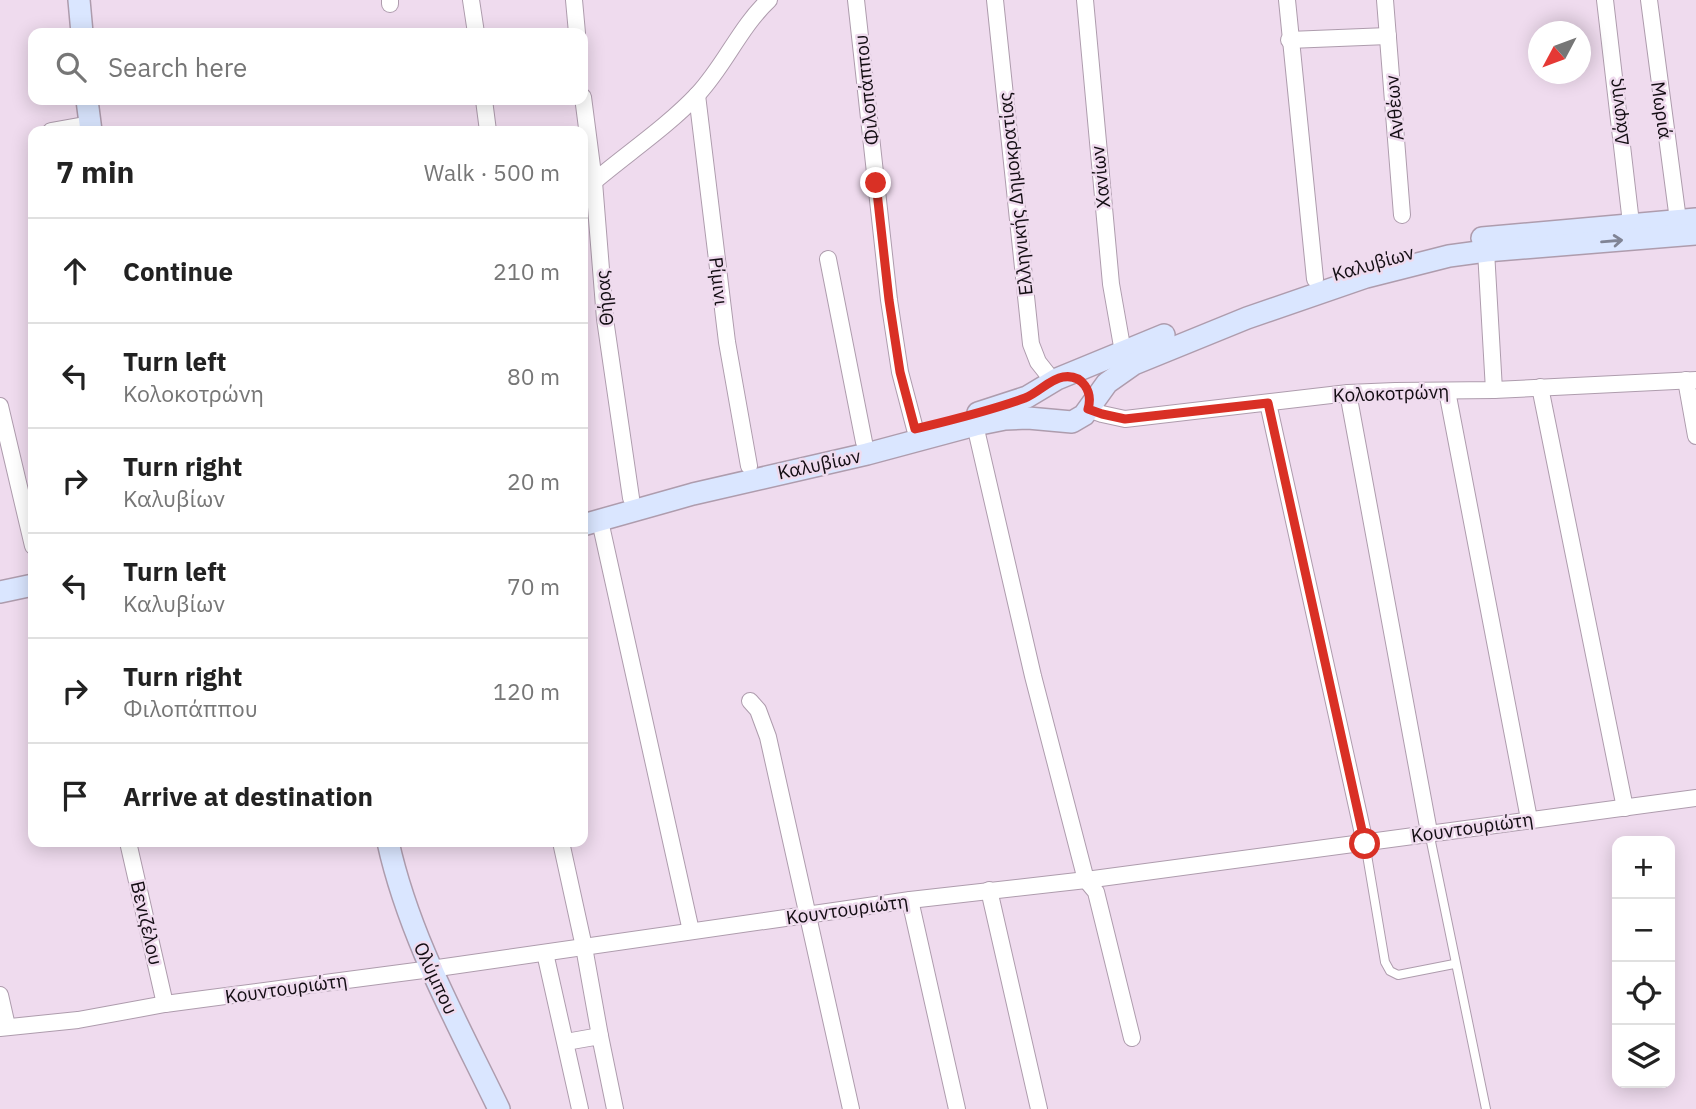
<!DOCTYPE html>
<meta charset="utf-8">
<style>
:root{--surface:#fff;--page:#f2f2f2;--text:#222;--muted:#767676;--line:#e0e0e0}
body{margin:0;font-family:"IBM Plex Sans",sans-serif;background:var(--page);color:var(--text)}
.controls{position:absolute;right:21px;bottom:21px;display:grid;overflow:hidden;border-radius:14px;box-shadow:0 4px 18px #0003}
.controls button{width:63px;height:63px;display:grid;place-items:center;padding:0;border:0;border-bottom:2px solid var(--line);background:var(--surface);color:var(--text);font:35px sans-serif}
.compass{position:absolute;left:1528px;top:21px;width:63px;height:63px;border-radius:50%;background:var(--surface);box-shadow:0 4px 18px #0003;rotate:229deg}
.stop{position:absolute;width:21px;height:21px;margin:-16px;border:5px solid #d93025;border-radius:50%;background:#fff}
.stop.end{background:#d93025;border-color:#fff;box-shadow:0 2px 7px #0008}
.list{margin:0;padding:0;list-style:none}
h2{display:flex;justify-content:space-between;align-items:center;height:91px;margin:0;padding:0 28px;font-size:30px}
h2 small{font-size:23px;font-weight:400;color:var(--muted)}
.list li{display:grid;grid-template-columns:46px 1fr auto;gap:21px;align-items:center;box-sizing:border-box;height:105px;padding:0 28px;border-top:2px solid var(--line)}
.list b{display:block;font-size:26px;white-space:nowrap}
.list p{margin:0;font-size:23px;white-space:nowrap;color:var(--muted)}
.list em{font-size:23px;font-style:normal;color:var(--muted)}
.icon{flex:none;width:38px;height:38px;fill:none;stroke:currentColor;stroke-width:2;stroke-linecap:round;stroke-linejoin:round}
.map{position:relative;flex:none;width:1696px;height:1109px;overflow:hidden}
.search{position:absolute;background:var(--surface);box-shadow:0 4px 18px #0003;left:28px;top:28px;width:560px;height:77px;display:flex;align-items:center;gap:18px;box-sizing:border-box;padding:0 24px;border-radius:14px;color:var(--muted);font-size:26px}
.panel{position:absolute;background:var(--surface);box-shadow:0 4px 18px #0003;left:28px;top:126px;width:560px;height:721px;border-radius:14px}
.map>svg:first-child{display:block}
.lines{fill:none;stroke-linecap:round;stroke-linejoin:round}
.lane-casing{stroke:#ae9cad;stroke-width:10}
.street-casing{stroke:#ae9cad;stroke-width:18}
.secondary-casing{stroke:#ae9cad;stroke-width:24}
.lane{stroke:#fff;stroke-width:8}
.street{stroke:#fff;stroke-width:16}
.secondary{stroke:#dae6ff;stroke-width:21}
.oneway{stroke:#808495}
.route{stroke:#d93025;stroke-width:9}
.labels{text-anchor:middle;stroke-width:5;stroke-linejoin:round;paint-order:stroke}
.street-label{font-size:19px;fill:#130d13;stroke:#efdbee}
</style>
<div class="map">
<svg width="1696" height="1109" viewBox="0 0 1696 1109">
<rect width="100%" height="100%" fill="#efdbee"/>
<g class="lines">
<defs>
<g id="lane">
<polyline points="1429,832 1486,1109"/>
<polyline points="1365,843 1385,962 1390,971 1398,975 1454,964"/>
</g>
<g id="street">
<polyline points="390,0 390,4"/>
<polyline points="471,0 476,33"/>
<polyline points="574,0 577,33"/>
<polyline points="856,0 889,300 900,372 915,429"/>
<polyline points="995,0 1031,344 1038,362 1053,381"/>
<polyline points="1085,0 1111,284 1123,352"/>
<polyline points="1287,0 1315,279"/>
<polyline points="1385,0 1402,215"/>
<polyline points="1605,0 1631,223"/>
<polyline points="1649,0 1678,220"/>
<polyline points="1289,40 1388,36"/>
<polyline points="697,95 727,342 749,466"/>
<polyline points="583,97 594,182 605,319 631,498"/>
<polyline points="484,100 488,131"/>
<polyline points="51,131 90,124"/>
<path d="M583,191C620,158 664,130 698,94C725,65 740,27 769,0"/>
<polyline points="1486,251 1494,390"/>
<polyline points="828,259 864,442"/>
<polyline points="1686,380 1696,436"/>
<polyline points="1540,387 1625,808"/>
<polyline points="1447,391 1529,819"/>
<polyline points="1348,393 1429,832"/>
<polyline points="1268,403 1365,843"/>
<polyline points="0,406 33,546"/>
<polyline points="1088,409 1102,414 1125,419 1348,393 1395,391 1494,390 1696,380"/>
<polyline points="975,425 1033,676 1086,880 1096,892 1132,1038"/>
<polyline points="600,521 691,931"/>
<polyline points="750,701 758,710 768,737 851,1109"/>
<polyline points="128,842 165,1004"/>
<polyline points="561,842 584,947 600,1036"/>
<polyline points="989,890 1039,1109"/>
<polyline points="910,900 957,1109"/>
<polyline points="545,953 580,1109"/>
<polyline points="0,995 7,1026"/>
<polyline points="0,1028 78,1020 165,1004 431,969 910,900 1086,880 1696,798"/>
<polyline points="566,1042 600,1036 615,1109"/>
</g>
<g id="secondary">
<polyline points="79,0 82,33"/>
<polyline points="87,100 91,131"/>
<polyline points="1482,238 1696,219"/>
<polyline points="978,413 1027,397 1057,379 1164,335"/>
<polyline points="583,525 693,494 867,454 975,425 1005,419 1028,418 1072,422 1084,415 1107,383 1134,364 1247,318 1366,277 1449,256 1486,251 1696,234"/>
<polyline points="0,592 33,585"/>
<path d="M388,842C409,937 457,1022 499,1109"/>
</g>
</defs>
<use href="#lane" class="lane-casing"/>
<use href="#street" class="street-casing"/>
<use href="#secondary" class="secondary-casing"/>
<use href="#lane" class="lane"/>
<use href="#street" class="street"/>
<use href="#secondary" class="secondary"/>
</g>
<defs><path id="oneway-shaft" d="M-6 0H5M1.5-3L5.5 0L1.5 3" fill="none" stroke-width="1.6" stroke-linecap="round" stroke-linejoin="round" transform="scale(1.75)"/></defs>
<use class="oneway" href="#oneway-shaft" transform="translate(1612 241) rotate(-5)"/>
<g class="lines">
<path class="route" d="M876,183L889,300L900,372L915,429C952,420 990,411 1025,398C1038,393 1050,379 1063,377C1083,374 1093,392 1088,409L1102,414L1125,419L1268,403L1365,844"/>
</g>
<g class="labels">
<g class="street-label">
<text transform="translate(866 90) rotate(-96)" y="7">Φιλοπάππου</text>
<text transform="translate(1394 108) rotate(-95)" y="7">Ανθέων</text>
<text transform="translate(1662 110) rotate(82)" y="7">Μωριά</text>
<text transform="translate(1618 112) rotate(-97)" y="7">Δάφνης</text>
<text transform="translate(1100 177) rotate(-96)" y="7">Χανίων</text>
<text transform="translate(1015 194) rotate(-96)" y="7">Ελληνικής Δημοκρατίας</text>
<text transform="translate(1373 263) rotate(-16)" y="7">Καλυβίων</text>
<text transform="translate(719 281) rotate(83)" y="7">Ρίμινι</text>
<text transform="translate(604 298) rotate(-95)" y="7">Θήρας</text>
<text transform="translate(1391 393) rotate(-2)" y="7">Κολοκοτρώνη</text>
<text transform="translate(819 464) rotate(-12)" y="7">Καλυβίων</text>
<text transform="translate(1472 827) rotate(-8)" y="7">Κουντουριώτη</text>
<text transform="translate(847 909) rotate(-8)" y="7">Κουντουριώτη</text>
<text transform="translate(147 923) rotate(77)" y="7">Βενιζέλου</text>
<text transform="translate(436 978) rotate(65)" y="7">Ολύμπου</text>
<text transform="translate(286 988) rotate(-8)" y="7">Κουντουριώτη</text>
</g>
</g>
</svg>
<div class="controls">
<button>+</button>
<button>−</button>
<button><svg class="icon" aria-label="locate" viewBox="0 0 24 24"><circle cx="12" cy="12" r="6"/><path d="M12 2v4M12 18v4M2 12h4M18 12h4"/></svg></button>
<button><svg class="icon" aria-label="layers" viewBox="0 0 24 24"><path d="M12 4l9 5-9 5-9-5zM3 14l9 5 9-5"/></svg></button>
</div>
<svg class="compass" viewBox="-18 -18 36 36"><path d="M0-13l5 13h-10z" fill="#e53935"/><path d="M0 13l5-13h-10z" fill="#767676"/></svg>
<div class="stop" style="left:1365px;top:844px"></div>
<div class="stop end" style="left:876px;top:183px"></div>
<div class="search"><svg class="icon" aria-label="search" viewBox="0 0 24 24"><circle cx="10" cy="10" r="6"/><path d="M15 15l6 6"/></svg>Search here</div>
<section class="panel">
<h2>7 min<small>Walk · 500 m</small></h2>
<ul class="list">
<li><svg class="icon" aria-label="ahead" viewBox="0 0 24 24"><path d="M12 20V5M6 11l6-6 6 6"/></svg><div><b>Continue</b></div><em>210 m</em></li>
<li><svg class="icon" aria-label="left" viewBox="0 0 24 24"><path d="M17 20v-9H6M10 6l-5 5 5 5"/></svg><div><b>Turn left</b><p>Κολοκοτρώνη</p></div><em>80 m</em></li>
<li><svg class="icon" aria-label="right" viewBox="0 0 24 24"><path d="M7 20v-9h11M14 6l5 5-5 5"/></svg><div><b>Turn right</b><p>Καλυβίων</p></div><em>20 m</em></li>
<li><svg class="icon" aria-label="left" viewBox="0 0 24 24"><path d="M17 20v-9H6M10 6l-5 5 5 5"/></svg><div><b>Turn left</b><p>Καλυβίων</p></div><em>70 m</em></li>
<li><svg class="icon" aria-label="right" viewBox="0 0 24 24"><path d="M7 20v-9h11M14 6l5 5-5 5"/></svg><div><b>Turn right</b><p>Φιλοπάππου</p></div><em>120 m</em></li>
<li><svg class="icon" aria-label="arrive" viewBox="0 0 24 24"><path d="M6 21V4h12l-3 4 3 4H6"/></svg><div><b>Arrive at destination</b></div></li>
</ul>
</section>
</div>
